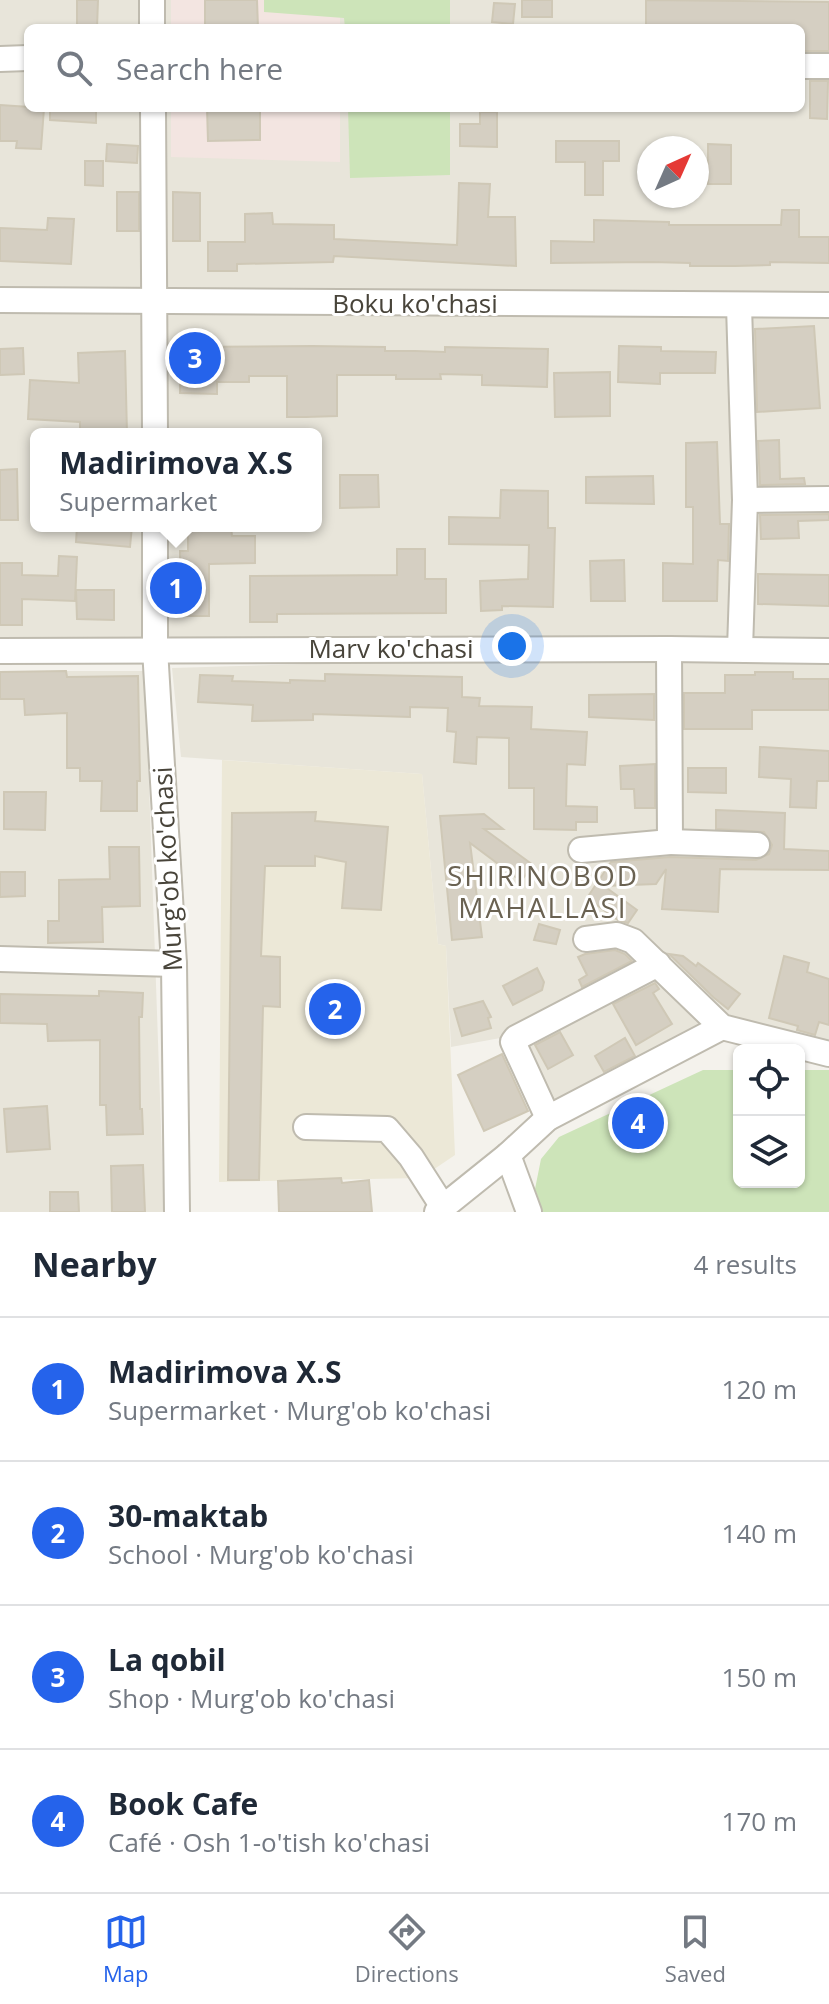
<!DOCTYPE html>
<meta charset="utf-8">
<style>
:root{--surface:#fff;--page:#f6f6f7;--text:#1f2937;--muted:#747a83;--line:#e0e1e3;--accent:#2563eb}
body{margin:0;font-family:"Open Sans",sans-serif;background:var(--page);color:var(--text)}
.controls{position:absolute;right:24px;bottom:24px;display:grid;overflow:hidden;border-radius:12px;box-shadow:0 2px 6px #0004}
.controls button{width:72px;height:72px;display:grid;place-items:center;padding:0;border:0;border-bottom:2px solid var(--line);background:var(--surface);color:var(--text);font:40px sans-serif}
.compass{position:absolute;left:637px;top:136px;width:72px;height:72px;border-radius:50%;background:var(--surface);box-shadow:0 2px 6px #0004;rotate:45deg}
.you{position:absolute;left:512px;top:646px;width:28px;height:28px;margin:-20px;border:6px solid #fff;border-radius:50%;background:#1a73e8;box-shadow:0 0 0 12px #1a73e833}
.badge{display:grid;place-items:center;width:52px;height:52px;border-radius:50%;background:var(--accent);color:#fff;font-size:26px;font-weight:700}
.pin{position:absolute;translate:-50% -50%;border:4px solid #fff;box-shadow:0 2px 8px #0006}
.popup{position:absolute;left:30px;top:428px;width:292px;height:104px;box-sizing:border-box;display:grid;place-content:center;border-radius:12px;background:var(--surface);filter:drop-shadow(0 2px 6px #0005);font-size:26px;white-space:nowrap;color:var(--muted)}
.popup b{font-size:30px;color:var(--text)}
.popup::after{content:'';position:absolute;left:50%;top:100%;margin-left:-16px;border:16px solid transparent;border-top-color:var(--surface)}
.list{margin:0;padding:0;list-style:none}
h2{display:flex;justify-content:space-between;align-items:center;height:104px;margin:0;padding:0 32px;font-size:34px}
h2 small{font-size:26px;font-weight:400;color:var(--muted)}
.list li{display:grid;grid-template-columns:52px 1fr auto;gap:24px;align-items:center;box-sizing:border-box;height:144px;padding:0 32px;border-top:2px solid var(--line)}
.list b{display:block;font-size:30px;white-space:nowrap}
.list p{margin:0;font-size:26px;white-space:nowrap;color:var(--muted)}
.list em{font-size:26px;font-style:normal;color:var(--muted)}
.icon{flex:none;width:44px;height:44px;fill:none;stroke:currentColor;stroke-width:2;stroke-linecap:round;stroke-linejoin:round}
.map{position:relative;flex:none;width:829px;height:1212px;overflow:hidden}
.search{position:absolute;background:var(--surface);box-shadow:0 2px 6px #0004;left:24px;right:24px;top:24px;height:88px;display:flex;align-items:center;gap:20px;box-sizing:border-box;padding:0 28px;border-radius:12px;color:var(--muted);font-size:30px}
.sheet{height:680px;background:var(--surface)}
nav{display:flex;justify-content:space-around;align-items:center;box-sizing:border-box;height:112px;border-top:2px solid var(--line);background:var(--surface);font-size:22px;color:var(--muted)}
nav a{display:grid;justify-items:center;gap:4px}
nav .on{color:var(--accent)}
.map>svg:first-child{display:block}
.residential{fill:#e8e5da;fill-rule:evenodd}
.education{fill:#ece8d7}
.medical{fill:#f3e5e1}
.green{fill:#cde4b9}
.building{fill:#d5cfc2;stroke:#cfc8b6;stroke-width:2}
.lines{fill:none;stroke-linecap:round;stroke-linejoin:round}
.minor-casing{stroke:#bfbbaf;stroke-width:28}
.minor{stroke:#fff;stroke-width:24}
.labels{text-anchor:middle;stroke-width:6;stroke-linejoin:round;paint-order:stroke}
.street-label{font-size:26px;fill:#48443a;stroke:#fff}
.neighbourhood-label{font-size:28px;letter-spacing:2px;fill:#6a6252;stroke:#fff}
</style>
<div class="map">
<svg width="829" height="1212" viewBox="0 0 829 1212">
<rect width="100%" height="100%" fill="#f4f2ec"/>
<g class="residential">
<path d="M0,0H829V639L0,643ZM28,28H801V108H28ZM649,148H697V196H649ZM36,434H316V526H36Z"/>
<polygon points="829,659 829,1045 721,1016 546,1108 511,1036 451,1047 446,946 438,944 422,774 181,757 172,668 447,660"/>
<polygon points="0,671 145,671 164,1212 0,1212"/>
</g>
<polygon class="education" points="222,760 422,774 438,944 446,946 455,1155 421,1178 219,1182"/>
<g class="medical">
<rect x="171" y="0" width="169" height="28"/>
<polygon points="171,108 340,108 340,162 171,157"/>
</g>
<g class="green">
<polygon points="264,0 450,0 450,28 345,28 344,18 264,12"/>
<polygon points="348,108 450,108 450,175 350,178"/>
<polygon points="703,1070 739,1070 739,1182 799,1182 799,1070 829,1070 829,1212 543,1212 535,1189 541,1159 559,1137"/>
</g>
<g class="building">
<polygon points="77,0 98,0 97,28 77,28"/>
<polygon points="205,0 257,0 258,28 205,28"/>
<rect x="522" y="0" width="30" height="17"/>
<polygon points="646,0 829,2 829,51 801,51 801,28 646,28"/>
<polygon points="494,3 515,4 513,24 492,22"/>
<polygon points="810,81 828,81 827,119 810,118"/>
<polygon points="0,105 44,108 41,149 16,148 17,141 0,141"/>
<polygon points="50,108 96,108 96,123 50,120"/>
<polygon points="207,108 260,108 260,140 208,141"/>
<polygon points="480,112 497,112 497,147 460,146 460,124 480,124"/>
<polygon points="556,141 619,141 619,161 603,161 603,195 585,195 585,162 556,162"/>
<polygon points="107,144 138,146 137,163 106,161"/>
<polygon points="708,144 731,145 731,184 708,184"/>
<polygon points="85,161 103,161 103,186 85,185"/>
<polygon points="459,183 490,184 488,217 515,217 516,266 334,256 333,262 237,264 237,271 208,271 208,242 245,242 245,214 272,213 273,224 334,225 334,239 457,245"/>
<rect x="117" y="192" width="22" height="39"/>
<polygon points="173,192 200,193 200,241 173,241"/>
<polygon points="782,210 799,210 799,237 829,237 829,263 770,262 770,265 735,266 690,266 690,263 652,262 551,263 551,241 594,242 594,220 669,222 669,225 781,225"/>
<polygon points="48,218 74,219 71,264 0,261 0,228 47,230"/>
<polygon points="814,326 820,408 757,412 755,329"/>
<polygon points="312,346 385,347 385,351 415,351 445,352 445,347 548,349 547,387 482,385 482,375 440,374 441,379 396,379 396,375 337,375 337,416 306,417 287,417 287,376 249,376 249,382 217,382 217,394 180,393 181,347"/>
<polygon points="619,346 661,347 661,351 716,352 715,373 660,373 660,384 618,382"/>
<polygon points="23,348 24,374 0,375 0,349"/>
<polygon points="125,351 127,434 80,434 80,422 28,419 30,380 79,383 78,353"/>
<polygon points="610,372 610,416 555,417 554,373"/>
<polygon points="779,440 780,479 804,478 805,484 760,485 758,441"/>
<polygon points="717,442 720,524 729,524 728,561 718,560 717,601 663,601 663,563 693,564 693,507 686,507 686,443"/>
<polygon points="17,469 18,520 0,520 0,470"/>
<polygon points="340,475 378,475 379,507 340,508"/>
<polygon points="653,476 654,504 586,503 586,477"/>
<polygon points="501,490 548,491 548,528 555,528 553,607 502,606 502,610 481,611 480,581 528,579 529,545 449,544 449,517 500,518"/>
<polygon points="829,514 829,520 798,521 799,538 761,539 760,515"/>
<polygon points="77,526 132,526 130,547 76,542"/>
<polygon points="188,526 231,526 232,536 255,536 255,563 209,564 209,616 181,616 180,551 188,551"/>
<polygon points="397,549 425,549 425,579 446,579 446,613 277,614 277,622 250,622 250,576 397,575"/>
<polygon points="59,556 77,557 75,601 22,599 22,625 0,625 0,563 22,563 22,575 58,576"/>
<polygon points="624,560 625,601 591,601 590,561"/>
<polygon points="758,574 829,575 829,606 758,604"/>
<polygon points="76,590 114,590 114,620 77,619"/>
<polygon points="66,671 67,677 138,676 140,781 137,781 137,811 101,811 102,781 80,781 80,768 67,768 67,713 25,715 24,699 0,699 0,672"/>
<polygon points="755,672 793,672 793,679 829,679 829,710 752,710 752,729 684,729 684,693 725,693 725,675 755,675"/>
<polygon points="325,674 462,677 462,697 480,698 479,706 532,707 531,729 587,732 585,765 567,764 566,806 597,807 597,822 576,822 576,830 534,829 534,788 509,788 509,738 477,737 476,764 454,762 456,732 447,731 448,708 410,707 410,717 313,714 313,720 252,721 253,705 198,702 200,675 233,676 232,681 290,683 290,680 325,681"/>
<polygon points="654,694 654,720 589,717 589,695"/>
<polygon points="760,747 829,751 829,781 817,781 816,808 790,807 791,779 759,777"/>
<polygon points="655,764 655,808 635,808 634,789 621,789 620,766"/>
<polygon points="688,768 726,768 726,793 688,792"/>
<polygon points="4,792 46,792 45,830 4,829"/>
<polygon points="716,810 785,813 784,849 829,851 829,870 720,869 718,912 662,909 666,869 656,884 604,886 637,910 628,923 618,920 587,898 611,862 670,857 756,860 769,854 772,845 764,832 716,829"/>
<polygon points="316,812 315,821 388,827 381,910 342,908 346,862 315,856 315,866 265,866 261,956 280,957 280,1007 263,1006 259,1180 228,1180 232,813"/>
<polygon points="484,814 503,829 484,829 533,865 521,881 470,843 482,937 452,940 440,816"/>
<polygon points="109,847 139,847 140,906 102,907 103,942 48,943 48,921 59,921 59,880 110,879"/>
<polygon points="0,872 25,872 25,896 0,897"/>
<polygon points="539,924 560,930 556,944 534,940"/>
<polygon points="615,950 625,954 632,961 582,987 579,980 587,975 578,957 585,954"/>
<polygon points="669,954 683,956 696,966 698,963 740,994 728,1009 713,997"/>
<polygon points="784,956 809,963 807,972 829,979 829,1025 819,1022 815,1035 797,1030 798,1026 769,1018"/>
<polygon points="537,968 544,982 542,990 513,1005 503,986"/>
<polygon points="655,983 659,989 653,993 672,1024 636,1045 613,1004"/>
<polygon points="99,991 143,993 142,1017 139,1017 140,1109 142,1109 143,1134 107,1135 106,1105 100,1105 100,1040 48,1041 47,1024 0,1023 0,994 99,996"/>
<polygon points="483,1001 491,1017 488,1018 491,1028 462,1036 454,1009"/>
<polygon points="560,1032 573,1055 548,1069 535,1045"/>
<polygon points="625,1038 635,1056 604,1072 595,1056"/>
<polygon points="502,1054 528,1111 484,1131 458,1075"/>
<polygon points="638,1104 652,1136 637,1142 623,1111"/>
<polygon points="47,1106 50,1149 7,1152 4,1109"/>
<polygon points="143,1165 145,1212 112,1212 111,1166"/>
<polygon points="341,1178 342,1183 369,1180 372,1212 279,1212 278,1181"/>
<polygon points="50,1192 78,1192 79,1212 50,1212"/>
</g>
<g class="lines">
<defs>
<g id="minor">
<polyline points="152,28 152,0"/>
<polyline points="0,59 28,58"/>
<polyline points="801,66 829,66"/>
<polyline points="153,108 155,434"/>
<polyline points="0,300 829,305"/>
<polyline points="739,306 745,500 740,649"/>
<polyline points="745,500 829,499"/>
<polyline points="155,526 155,649 174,964 177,1212"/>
<polyline points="0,651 669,649 829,651"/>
<polyline points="670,842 757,845"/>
<polyline points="581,850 670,842 669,649"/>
<polyline points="586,939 617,935 633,941 722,1027 829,1054"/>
<polyline points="0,959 174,964"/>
<polyline points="548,1118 513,1042 516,1038 658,964"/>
<polyline points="306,1127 387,1129 411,1157 443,1207"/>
<polyline points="508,1155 529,1212"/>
<polyline points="437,1212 508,1155 548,1118 722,1027"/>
</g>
</defs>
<use href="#minor" class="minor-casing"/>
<use href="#minor" class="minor"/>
</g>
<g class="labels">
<g class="street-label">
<text x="415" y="313">Boku ko'chasi</text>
<text x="391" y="658">Marv ko'chasi</text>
<text transform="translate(168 869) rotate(-93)" y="9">Murg'ob ko'chasi</text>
</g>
<g class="neighbourhood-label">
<text x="543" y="886">SHIRINOBOD<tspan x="543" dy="32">MAHALLASI</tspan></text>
</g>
</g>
</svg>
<div class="controls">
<button><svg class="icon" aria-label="locate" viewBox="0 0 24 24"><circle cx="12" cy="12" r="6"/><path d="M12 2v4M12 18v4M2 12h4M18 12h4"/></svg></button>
<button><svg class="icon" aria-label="layers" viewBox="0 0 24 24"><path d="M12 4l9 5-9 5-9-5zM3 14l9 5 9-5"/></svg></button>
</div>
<svg class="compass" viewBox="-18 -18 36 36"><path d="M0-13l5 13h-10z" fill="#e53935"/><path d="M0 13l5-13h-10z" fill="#747a83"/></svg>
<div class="you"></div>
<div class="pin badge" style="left:176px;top:588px">1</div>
<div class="popup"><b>Madirimova X.S</b>Supermarket</div>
<div class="pin badge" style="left:335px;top:1009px">2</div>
<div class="pin badge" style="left:195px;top:358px">3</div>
<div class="pin badge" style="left:638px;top:1123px">4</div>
<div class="search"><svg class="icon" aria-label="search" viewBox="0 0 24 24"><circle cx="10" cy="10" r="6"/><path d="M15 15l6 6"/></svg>Search here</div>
</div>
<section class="sheet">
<h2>Nearby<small>4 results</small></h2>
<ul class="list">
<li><span class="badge">1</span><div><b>Madirimova X.S</b><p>Supermarket · Murg'ob ko'chasi</p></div><em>120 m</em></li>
<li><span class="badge">2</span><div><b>30-maktab</b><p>School · Murg'ob ko'chasi</p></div><em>140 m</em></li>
<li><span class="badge">3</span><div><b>La qobil</b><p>Shop · Murg'ob ko'chasi</p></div><em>150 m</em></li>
<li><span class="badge">4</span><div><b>Book Cafe</b><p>Café · Osh 1-o'tish ko'chasi</p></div><em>170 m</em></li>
</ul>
</section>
<nav>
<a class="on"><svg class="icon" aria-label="map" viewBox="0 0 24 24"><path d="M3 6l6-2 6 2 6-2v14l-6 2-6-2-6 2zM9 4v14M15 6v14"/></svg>Map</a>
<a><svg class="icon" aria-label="directions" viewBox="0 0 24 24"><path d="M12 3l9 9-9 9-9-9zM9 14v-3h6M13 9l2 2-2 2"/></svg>Directions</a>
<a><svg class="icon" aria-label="saved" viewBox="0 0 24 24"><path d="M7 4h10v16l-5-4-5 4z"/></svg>Saved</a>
</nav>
